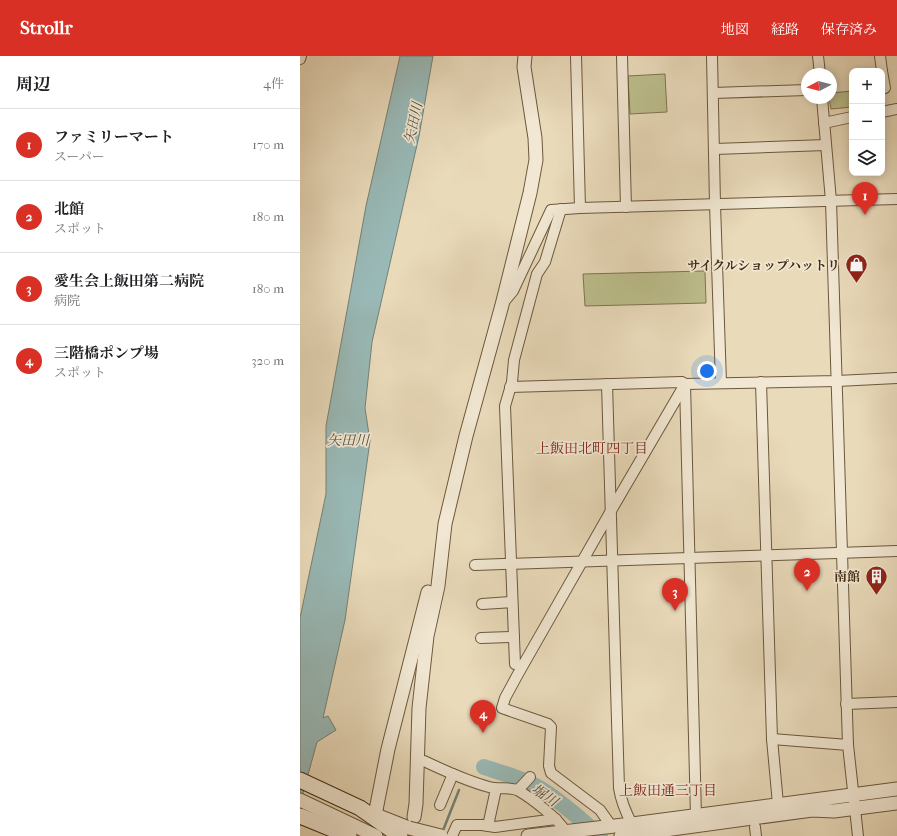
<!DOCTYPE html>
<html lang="ja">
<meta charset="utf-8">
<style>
:root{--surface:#fff;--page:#f2f2f2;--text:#202124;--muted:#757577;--line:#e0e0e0;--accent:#d93025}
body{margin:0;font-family:"IM FELL French Canon","Noto Serif JP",serif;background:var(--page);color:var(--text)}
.controls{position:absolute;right:12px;top:12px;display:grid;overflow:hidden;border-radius:8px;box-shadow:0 2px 10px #0003}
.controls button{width:36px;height:36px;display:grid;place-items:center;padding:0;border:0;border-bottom:1px solid var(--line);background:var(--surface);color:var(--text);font:20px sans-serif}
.compass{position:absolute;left:501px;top:12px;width:36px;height:36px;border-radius:50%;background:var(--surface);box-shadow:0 2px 10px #0003;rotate:263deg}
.you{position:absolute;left:407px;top:315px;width:14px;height:14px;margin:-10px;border:3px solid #fff;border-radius:50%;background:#1a73e8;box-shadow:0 0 0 6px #1a73e833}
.badge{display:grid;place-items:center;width:26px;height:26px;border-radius:50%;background:var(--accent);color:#fff;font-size:13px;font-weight:700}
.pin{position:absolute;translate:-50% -33px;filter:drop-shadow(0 1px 2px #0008)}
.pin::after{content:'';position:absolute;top:21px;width:14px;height:12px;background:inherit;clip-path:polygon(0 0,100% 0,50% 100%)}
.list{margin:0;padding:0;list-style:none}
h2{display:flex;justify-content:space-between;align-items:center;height:52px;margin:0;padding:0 16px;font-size:17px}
h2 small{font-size:13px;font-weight:400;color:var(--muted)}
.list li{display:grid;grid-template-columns:26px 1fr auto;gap:12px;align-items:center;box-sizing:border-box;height:72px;padding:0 16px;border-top:1px solid var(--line)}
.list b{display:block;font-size:15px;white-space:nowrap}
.list p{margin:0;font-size:13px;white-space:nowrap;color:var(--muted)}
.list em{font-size:13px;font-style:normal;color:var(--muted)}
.icon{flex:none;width:22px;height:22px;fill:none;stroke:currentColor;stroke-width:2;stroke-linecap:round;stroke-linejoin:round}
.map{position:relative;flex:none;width:597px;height:780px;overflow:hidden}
header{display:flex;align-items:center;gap:24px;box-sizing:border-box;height:56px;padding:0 20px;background:var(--accent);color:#fff}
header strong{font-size:19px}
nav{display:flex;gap:22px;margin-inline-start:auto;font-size:14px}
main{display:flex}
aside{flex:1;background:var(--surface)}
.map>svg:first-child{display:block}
.green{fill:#bcbe8c;stroke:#7e7550}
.water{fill:#99b9b6;stroke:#768175}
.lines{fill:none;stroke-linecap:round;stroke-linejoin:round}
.stream{stroke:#768175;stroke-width:2.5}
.river{stroke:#99b9b6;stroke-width:16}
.minor-casing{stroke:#6b583d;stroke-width:12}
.tertiary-casing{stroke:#6b583d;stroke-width:15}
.secondary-casing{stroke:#412c13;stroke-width:17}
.minor{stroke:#f1e7d2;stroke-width:10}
.tertiary{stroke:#f1e7d2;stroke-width:13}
.secondary{stroke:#f1e7d2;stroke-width:15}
.tertiary-bridge-casing{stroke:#6b583d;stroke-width:15;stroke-linecap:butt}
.tertiary-bridge{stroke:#f1e7d2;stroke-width:13}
.labels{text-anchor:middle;stroke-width:3.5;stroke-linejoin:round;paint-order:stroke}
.poi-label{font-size:13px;font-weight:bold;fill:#412c13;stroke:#f1e7d2;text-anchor:end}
.water-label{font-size:14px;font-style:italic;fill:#574f3c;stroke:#f1e7d2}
.neighbourhood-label{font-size:14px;fill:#7a1f14;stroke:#f1e7d2}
</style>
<header>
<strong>Strollr</strong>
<nav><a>地図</a><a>経路</a><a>保存済み</a></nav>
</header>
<main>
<aside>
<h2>周辺<small>4件</small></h2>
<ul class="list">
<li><span class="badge">1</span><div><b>ファミリーマート</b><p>スーパー</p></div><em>170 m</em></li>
<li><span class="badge">2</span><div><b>北館</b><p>スポット</p></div><em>180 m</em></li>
<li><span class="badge">3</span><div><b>愛生会上飯田第二病院</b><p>病院</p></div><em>180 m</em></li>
<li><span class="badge">4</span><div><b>三階橋ポンプ場</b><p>スポット</p></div><em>320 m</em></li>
</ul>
</aside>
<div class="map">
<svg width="597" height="780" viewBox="0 0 597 780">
<rect width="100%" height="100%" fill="#e9daba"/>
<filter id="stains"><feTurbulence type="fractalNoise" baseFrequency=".005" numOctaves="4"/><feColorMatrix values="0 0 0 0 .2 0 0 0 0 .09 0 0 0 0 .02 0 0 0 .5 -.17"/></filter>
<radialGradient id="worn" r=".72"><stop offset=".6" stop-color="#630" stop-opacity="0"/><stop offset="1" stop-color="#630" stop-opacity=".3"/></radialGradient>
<g class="green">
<polygon points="365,18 367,56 330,58 328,20"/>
<polygon points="552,35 552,51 531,53 529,42 531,42 531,37"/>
<polygon points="405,215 406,247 285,250 283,218"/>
</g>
<polygon class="water" points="100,0 133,0 119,80 72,286 65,352 70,385 45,564 23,662 28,660 36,674 17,686 0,748 0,562 26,438 26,370 66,150"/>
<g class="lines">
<polyline class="stream" points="142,777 159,734"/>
<path class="river" d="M184,711C202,717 222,722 239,732C260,744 281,764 300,780"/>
<defs>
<g id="minor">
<polyline points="276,0 280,152"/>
<polyline points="322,0 326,151"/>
<polyline points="412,0 415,148 421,327"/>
<polyline points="518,0 520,18"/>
<polyline points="580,0 582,15"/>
<polyline points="0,3 1,0"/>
<polyline points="582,15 585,32"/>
<polyline points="413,37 507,34"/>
<polyline points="522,42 531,145 548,689 558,780"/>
<polyline points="582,56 597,53"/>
<polyline points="524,67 552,61"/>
<polyline points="415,93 526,89"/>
<polyline points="203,247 213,235 251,154 280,152 597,143"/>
<polyline points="461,326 472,683 478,748"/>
<path d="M307,328L319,732C321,745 326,757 332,768"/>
<polyline points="385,328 396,760"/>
<polyline points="210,331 382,326 385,328 537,325 597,322"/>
<polyline points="175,509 597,495"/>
<polyline points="182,548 212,546"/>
<polyline points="181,582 214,581"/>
<polyline points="215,608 205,350 212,326 214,304 237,218 245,206 261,153"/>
<polyline points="546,648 597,646"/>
<polyline points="472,683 548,689"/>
<path d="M124,705C145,715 167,725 189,731C199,734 211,730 219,735C231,742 259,763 265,775"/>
<polyline points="218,734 230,721"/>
<polyline points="140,749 153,718"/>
<polyline points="188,770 196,733"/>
<polyline points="312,771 300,754 251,717 249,710 251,671 248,668 202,652 205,642 218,618 312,453 385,328"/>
<polyline points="455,771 456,780"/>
<polyline points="152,780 157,769 182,769 195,771 256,763"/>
</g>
<g id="tertiary">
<polyline points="0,744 76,780"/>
<polyline points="75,759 88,693 128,536"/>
<polyline points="76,759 109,772"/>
<polyline points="114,761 116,748 119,652 127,580 138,530 145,468 166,380 202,249 230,137 236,104 235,82 224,11 225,0"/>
<polyline points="228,780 332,768 597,733"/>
<polyline points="321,780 512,754 534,755 597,747"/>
</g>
<g id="secondary">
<polyline points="0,724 60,752 100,780"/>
<polyline points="0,760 49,780"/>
</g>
</defs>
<use href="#minor" class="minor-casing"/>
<use href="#tertiary" class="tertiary-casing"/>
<use href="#secondary" class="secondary-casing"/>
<use href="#minor" class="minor"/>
<use href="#tertiary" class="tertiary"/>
<use href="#secondary" class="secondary"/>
<defs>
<polyline id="tertiary-bridge" points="109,772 141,780"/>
</defs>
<use href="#tertiary-bridge" class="tertiary-bridge-casing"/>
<use href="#tertiary-bridge" class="tertiary-bridge"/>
</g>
<defs>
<symbol id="shop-pin" viewBox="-11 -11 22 30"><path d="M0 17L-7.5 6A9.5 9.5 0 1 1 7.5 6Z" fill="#8f2418" stroke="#f1e7d2"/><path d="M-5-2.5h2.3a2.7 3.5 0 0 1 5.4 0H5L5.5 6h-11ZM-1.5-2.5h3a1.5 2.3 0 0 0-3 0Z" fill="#fff"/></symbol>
<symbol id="building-pin" viewBox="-11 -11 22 30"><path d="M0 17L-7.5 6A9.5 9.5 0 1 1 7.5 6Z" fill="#8f2418" stroke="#f1e7d2"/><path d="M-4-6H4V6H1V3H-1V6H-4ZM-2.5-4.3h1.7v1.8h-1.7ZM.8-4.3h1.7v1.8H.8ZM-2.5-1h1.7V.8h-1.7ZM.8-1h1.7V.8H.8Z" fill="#fff"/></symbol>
</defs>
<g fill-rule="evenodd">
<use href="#shop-pin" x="544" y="196" width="25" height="34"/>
<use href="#building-pin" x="564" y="508" width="25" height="34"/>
</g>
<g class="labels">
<g class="poi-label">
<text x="540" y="214">サイクルショップハットリ</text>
<text x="560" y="525">南館</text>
</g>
<g class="water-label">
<text transform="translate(113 67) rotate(-78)" y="5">矢田川</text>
<text x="48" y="389">矢田川</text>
<text transform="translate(245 739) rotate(33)" y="5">堀川</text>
</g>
<g class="neighbourhood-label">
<text x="292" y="397">上飯田北町四丁目</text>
<text x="368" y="739">上飯田通三丁目</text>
</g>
</g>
<rect width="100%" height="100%" filter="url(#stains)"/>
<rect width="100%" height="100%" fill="url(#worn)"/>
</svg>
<div class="controls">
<button>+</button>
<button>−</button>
<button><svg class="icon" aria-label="layers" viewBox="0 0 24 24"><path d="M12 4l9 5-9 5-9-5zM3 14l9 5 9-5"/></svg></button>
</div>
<svg class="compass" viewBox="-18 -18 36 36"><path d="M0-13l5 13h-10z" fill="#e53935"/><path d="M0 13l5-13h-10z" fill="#757577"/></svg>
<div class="you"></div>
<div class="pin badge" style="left:565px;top:159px">1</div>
<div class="pin badge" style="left:507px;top:535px">2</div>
<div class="pin badge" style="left:375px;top:555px">3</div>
<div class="pin badge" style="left:183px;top:677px">4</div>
</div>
</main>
